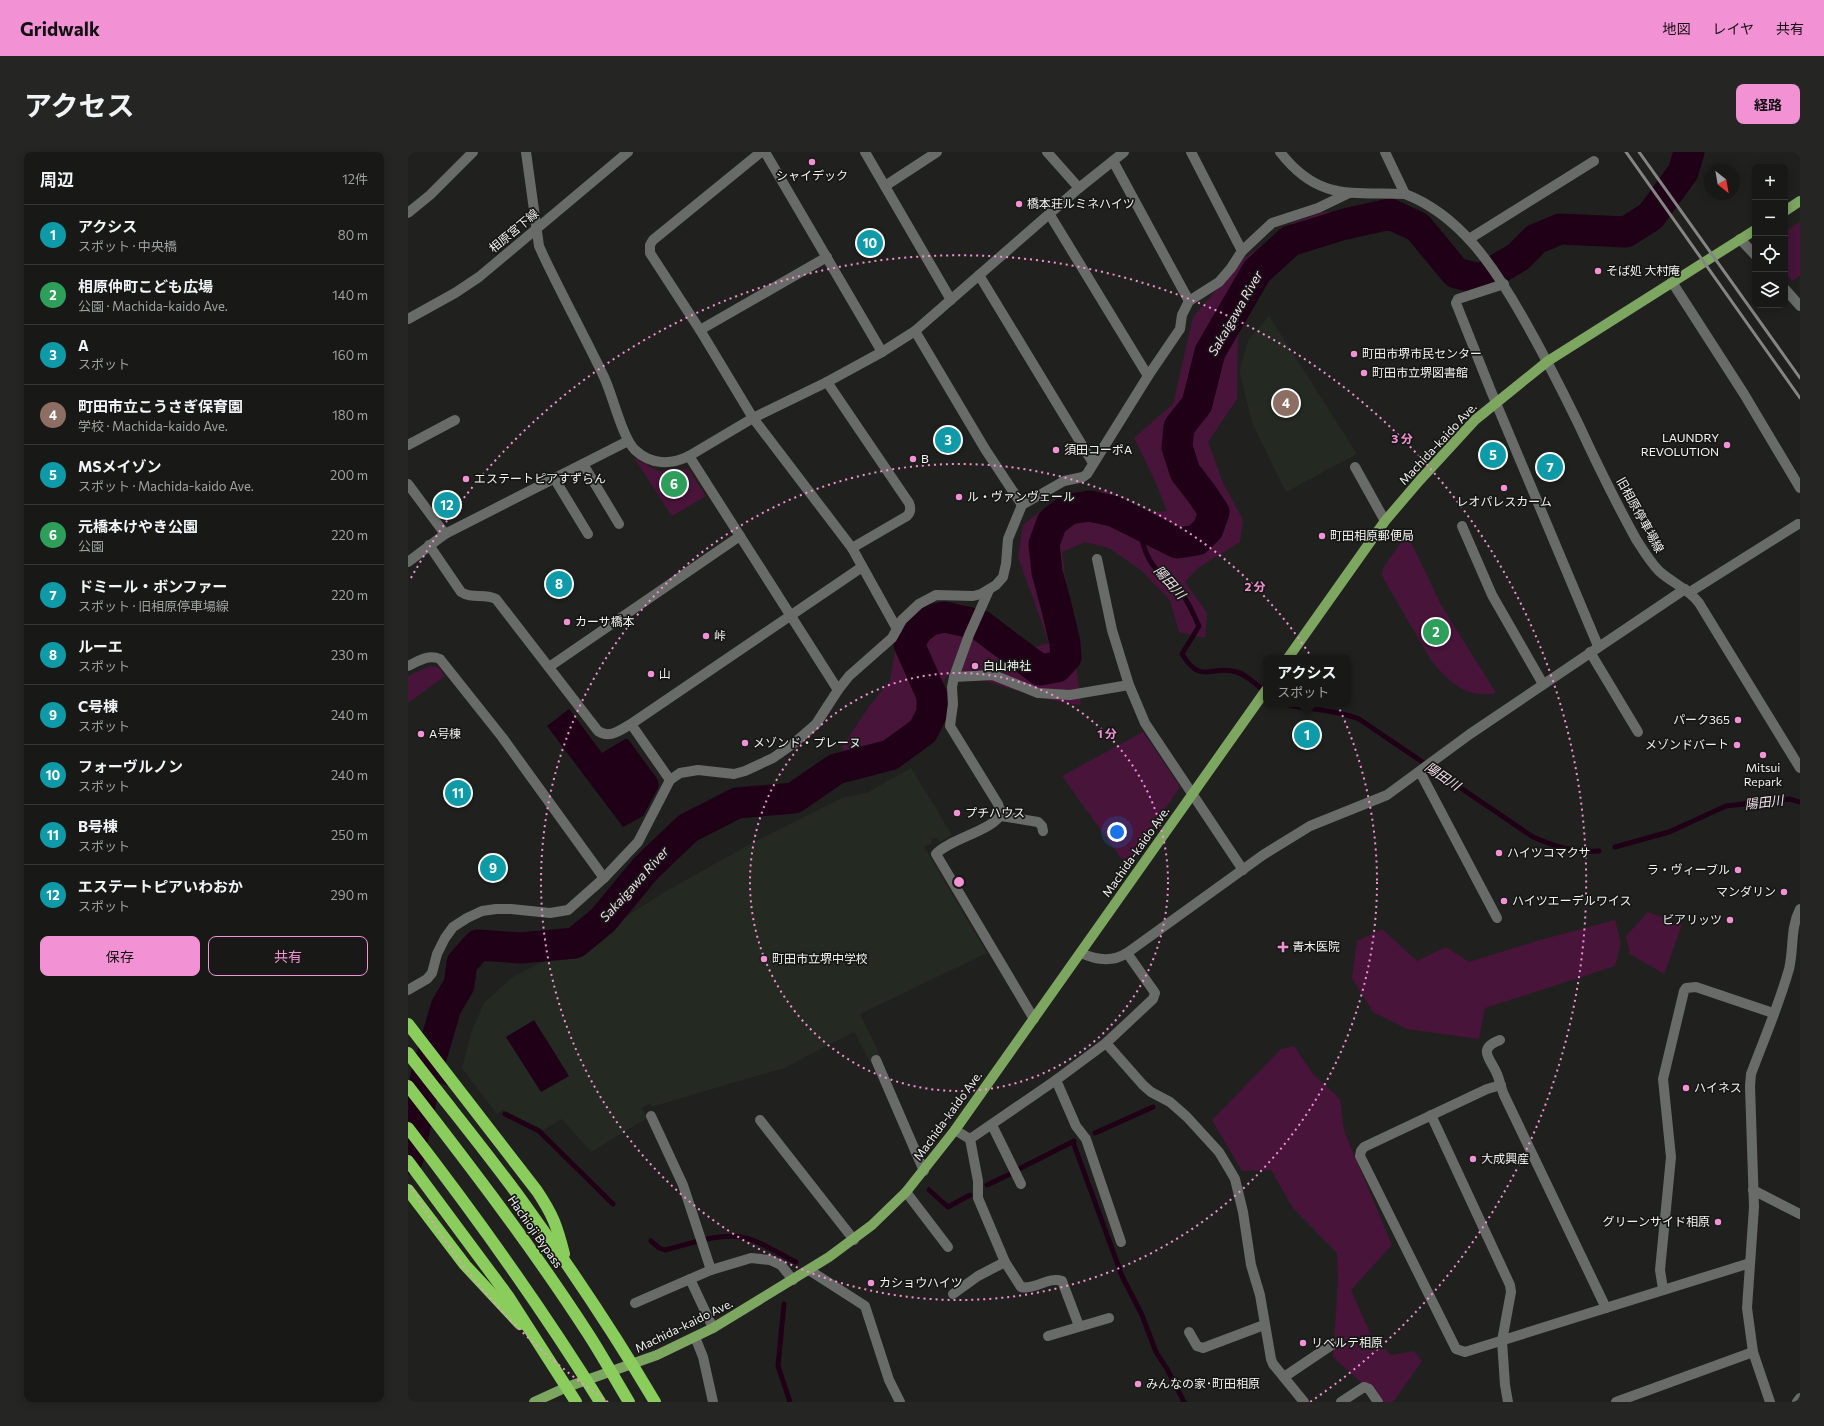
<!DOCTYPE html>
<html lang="ja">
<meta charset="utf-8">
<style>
:root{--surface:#181917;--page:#252624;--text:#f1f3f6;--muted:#9fa0a1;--line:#363836;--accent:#f391d5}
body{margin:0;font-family:Commissioner,"Noto Sans JP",sans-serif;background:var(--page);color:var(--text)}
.controls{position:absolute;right:12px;top:12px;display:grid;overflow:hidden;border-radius:8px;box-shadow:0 2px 10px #0003}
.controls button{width:36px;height:36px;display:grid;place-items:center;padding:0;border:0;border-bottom:1px solid var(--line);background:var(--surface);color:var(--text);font:20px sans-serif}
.compass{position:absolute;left:1296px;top:12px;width:36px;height:36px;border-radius:50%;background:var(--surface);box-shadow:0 2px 10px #0003;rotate:149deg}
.you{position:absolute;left:709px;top:680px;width:14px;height:14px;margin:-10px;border:3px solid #fff;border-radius:50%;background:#1a73e8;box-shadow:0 0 0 6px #1a73e833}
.badge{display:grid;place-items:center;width:26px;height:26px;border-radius:50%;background:var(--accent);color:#fff;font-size:13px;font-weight:700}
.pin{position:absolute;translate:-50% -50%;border:2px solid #fff;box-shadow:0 1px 4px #0006}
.popup{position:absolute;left:855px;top:503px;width:88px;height:52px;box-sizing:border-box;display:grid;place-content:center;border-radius:8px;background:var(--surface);filter:drop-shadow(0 1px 3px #0005);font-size:13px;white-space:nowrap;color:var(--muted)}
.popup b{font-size:15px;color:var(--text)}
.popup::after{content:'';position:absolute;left:50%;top:100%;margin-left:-8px;border:8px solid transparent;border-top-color:var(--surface)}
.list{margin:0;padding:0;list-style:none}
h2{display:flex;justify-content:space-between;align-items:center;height:52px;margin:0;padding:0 16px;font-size:17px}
h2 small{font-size:13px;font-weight:400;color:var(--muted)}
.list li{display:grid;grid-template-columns:26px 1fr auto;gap:12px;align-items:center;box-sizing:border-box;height:60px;padding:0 16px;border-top:1px solid var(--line)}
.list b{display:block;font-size:15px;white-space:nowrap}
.list p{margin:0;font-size:13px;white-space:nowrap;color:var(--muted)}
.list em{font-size:13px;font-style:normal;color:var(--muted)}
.actions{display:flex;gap:8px;padding:12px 16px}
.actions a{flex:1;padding:9px 0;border:1px solid var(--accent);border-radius:8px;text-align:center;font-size:14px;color:var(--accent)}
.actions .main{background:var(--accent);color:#111}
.icon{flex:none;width:22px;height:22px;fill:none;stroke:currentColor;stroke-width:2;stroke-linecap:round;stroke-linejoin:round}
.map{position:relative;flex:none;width:1392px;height:1250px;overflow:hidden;border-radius:8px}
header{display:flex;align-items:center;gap:24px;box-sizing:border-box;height:56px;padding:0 20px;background:var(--accent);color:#111}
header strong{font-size:19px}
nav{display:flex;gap:22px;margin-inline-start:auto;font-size:14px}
.intro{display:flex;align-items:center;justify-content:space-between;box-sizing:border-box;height:96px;padding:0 24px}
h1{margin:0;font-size:28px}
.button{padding:10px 18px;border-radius:8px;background:var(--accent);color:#111;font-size:14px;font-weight:700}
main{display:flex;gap:24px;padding:0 24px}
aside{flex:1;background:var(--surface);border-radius:8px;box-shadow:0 2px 10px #0003}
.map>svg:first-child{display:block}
.built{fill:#242922}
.green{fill:#48143a}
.water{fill:#1f0017}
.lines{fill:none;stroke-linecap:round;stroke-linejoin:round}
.stream{stroke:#1f0017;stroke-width:5}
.river{stroke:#1f0017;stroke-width:31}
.minor{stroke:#696b68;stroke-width:10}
.major{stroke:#7da661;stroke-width:10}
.highway{stroke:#8acd5d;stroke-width:12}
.rail{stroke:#848584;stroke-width:3}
.ring{fill:none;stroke:#f391d5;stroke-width:2;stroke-dasharray:2 4}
.poi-dot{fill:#f391d5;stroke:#171816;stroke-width:1.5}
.labels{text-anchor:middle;stroke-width:3.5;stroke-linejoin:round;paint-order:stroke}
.poi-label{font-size:12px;fill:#eff0ef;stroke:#171816;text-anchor:start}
.street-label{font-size:12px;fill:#eff0ef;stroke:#171816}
.water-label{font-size:13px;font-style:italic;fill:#f3ddeb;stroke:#171816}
.centre{fill:#f391d5;stroke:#171816;stroke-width:2}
.ring-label{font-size:12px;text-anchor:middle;font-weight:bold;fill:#f391d5;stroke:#171816;stroke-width:3.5;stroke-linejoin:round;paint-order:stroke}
</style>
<header>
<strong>Gridwalk</strong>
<nav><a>地図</a><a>レイヤ</a><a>共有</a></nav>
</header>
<div class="intro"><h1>アクセス</h1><a class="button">経路</a></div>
<main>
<aside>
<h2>周辺<small>12件</small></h2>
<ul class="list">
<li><span class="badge" style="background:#0f9aa8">1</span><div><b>アクシス</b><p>スポット · 中央橋</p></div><em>80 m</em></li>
<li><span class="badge" style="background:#2e9e5b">2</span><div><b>相原仲町こども広場</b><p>公園 · Machida-kaido Ave.</p></div><em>140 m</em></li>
<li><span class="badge" style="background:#0f9aa8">3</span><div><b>A</b><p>スポット</p></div><em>160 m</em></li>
<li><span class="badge" style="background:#8d6e63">4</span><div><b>町田市立こうさぎ保育園</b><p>学校 · Machida-kaido Ave.</p></div><em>180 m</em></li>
<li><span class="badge" style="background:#0f9aa8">5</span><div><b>MSメイゾン</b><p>スポット · Machida-kaido Ave.</p></div><em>200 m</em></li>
<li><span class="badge" style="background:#2e9e5b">6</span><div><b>元橋本けやき公園</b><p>公園</p></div><em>220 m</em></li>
<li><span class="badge" style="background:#0f9aa8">7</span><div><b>ドミール・ボンファー</b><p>スポット · 旧相原停車場線</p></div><em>220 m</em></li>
<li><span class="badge" style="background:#0f9aa8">8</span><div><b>ルーエ</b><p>スポット</p></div><em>230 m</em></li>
<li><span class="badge" style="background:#0f9aa8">9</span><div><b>C号棟</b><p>スポット</p></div><em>240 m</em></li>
<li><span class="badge" style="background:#0f9aa8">10</span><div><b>フォーヴルノン</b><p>スポット</p></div><em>240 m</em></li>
<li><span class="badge" style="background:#0f9aa8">11</span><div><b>B号棟</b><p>スポット</p></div><em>250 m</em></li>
<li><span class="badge" style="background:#0f9aa8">12</span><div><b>エステートピアいわおか</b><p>スポット</p></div><em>290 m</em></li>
</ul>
<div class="actions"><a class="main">保存</a><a>共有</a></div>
</aside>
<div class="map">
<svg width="1392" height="1250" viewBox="0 0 1392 1250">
<rect width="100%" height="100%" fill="#20211f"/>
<g class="built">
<polygon points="861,164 949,302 878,340 844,271 832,221 833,212 841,187"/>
<polygon points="503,616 544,683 531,690 529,686 524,687 524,692 516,694 579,801 452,862 473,905 462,910 446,880 376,916 243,955 242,951 234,956 239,966 183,1000 154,967 135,978 95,958 89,962 54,916 64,878 76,851 103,826 130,812 167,797 260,738 344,691 436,645 459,641"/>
</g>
<g class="green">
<path d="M916,60L948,62L834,122L817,152L830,172L829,247L800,290L815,331L835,368L832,390L790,416L777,430L799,461L797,486L771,480L762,448L734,419L701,396L677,390L654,400L673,553C628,548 586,530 542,518L517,562L483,591L439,607L434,595L460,556L482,529L488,493L524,458L552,451L623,496L641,491L610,405L615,373L631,360L661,341L698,339L742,361L759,359L748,331L726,286L765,252L785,165L833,109L884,71Z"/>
<polygon points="1392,70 1392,124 1384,129 1377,121 1377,80"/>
<polygon points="226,306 250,319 280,317 298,344 264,364"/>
<path d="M999,382L1033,453L1088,541C1058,547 1041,530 1023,508L974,424L975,416Z"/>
<polygon points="22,514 30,515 37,524 0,551 0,524"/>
<polygon points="735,580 772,635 718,713 654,624"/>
<polygon points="1240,760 1274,773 1256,822 1222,802 1218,784"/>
<polygon points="1207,768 1213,791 1207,814 1077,856 1071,887 999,877 965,860 944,826 949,789 974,777 1009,809 1038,795 1061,810 1132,788"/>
<polygon points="886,894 905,922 932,947 936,979 984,1093 943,1138 965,1188 984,1203 1006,1199 1014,1209 985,1250 975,1250 925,1205 930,1127 929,1101 885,1056 863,1018 834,1019 804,968 873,897"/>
</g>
<g class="water">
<polygon points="161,557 194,601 217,587 220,587 250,628 251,634 235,664 215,675 139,574"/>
<polygon points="126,868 161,924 133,940 98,885"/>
</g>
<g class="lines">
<g class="stream">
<path d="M732,374C734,393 739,410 754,423C759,428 765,432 770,437C780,447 785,462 791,474L774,502C794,534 802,512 829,520C839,523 849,533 857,540"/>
<path d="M877,552C901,558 927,557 951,567L1125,685C1151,696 1163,700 1191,699"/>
<polyline points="1207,695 1261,680 1318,654 1382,647 1392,650"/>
<polyline points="19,920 39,931"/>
<polyline points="97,962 131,979 205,1052"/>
<polyline points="687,981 745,955"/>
<polyline points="665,990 714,1124 734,1163 748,1200 759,1217 776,1250"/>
<polyline points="611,1017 666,989"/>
<polyline points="579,1033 602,1022"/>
<polyline points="521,1038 540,1055 562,1043"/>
<path d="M243,1089L251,1096L257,1098C286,1091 318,1077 347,1089C361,1095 374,1103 388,1110"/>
<polyline points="376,1152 370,1214 382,1250"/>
</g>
<polyline class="river" points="0,1007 19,920 38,855 51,833 54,811 70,793 113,796 167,791 195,768 238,716 280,676 329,651 386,646 428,617 482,603 515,579 524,561 524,544 501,492 509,478 522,468 537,465 572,473 632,518 649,515 658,505 657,491 648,453 639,420 636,392 644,370 661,357 682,354 705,359 769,391 789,388 800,377 806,360 794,342 777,320 769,295 771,275 789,252 802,200 849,119 882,89 937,72 982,62 1010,75 1048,121 1073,127 1110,105 1128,87 1152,77 1218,80 1243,64 1275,20 1281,0"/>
<g class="minor">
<path d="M118,0L131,94L136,105C155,145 177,185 196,225C205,244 214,285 227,298C243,313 263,313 281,304L345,266L419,230L474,200L507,179L671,36L716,0"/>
<polyline points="353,0 245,88 242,93 242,101 292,178 345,266 444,396 489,477"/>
<polyline points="357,0 474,200"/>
<polyline points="457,0 543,148"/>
<polyline points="639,0 671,36"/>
<polyline points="783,0 834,99"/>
<path d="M872,0C910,49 942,40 997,42C1052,63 1086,115 1114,164C1134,199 1152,234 1170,271C1188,310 1207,349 1228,387C1235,398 1242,410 1251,419C1264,431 1281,437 1291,451L1392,616"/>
<polyline points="977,0 997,42"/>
<polyline points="705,9 781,149"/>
<polyline points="477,34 529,0"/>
<polyline points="0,61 22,43 65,0"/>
<polyline points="642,63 740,224"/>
<polyline points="1061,87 1186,9"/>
<polyline points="1332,87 1347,103"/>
<polyline points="571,123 685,311"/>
<polyline points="1264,130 1336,242 1392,336"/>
<polyline points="1096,132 1050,147 1048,151 1083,239 1190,494"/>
<polyline points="1377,137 1392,154"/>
<polyline points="0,167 47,141 71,125 220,0"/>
<polyline points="292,178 419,105"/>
<polyline points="507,179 577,297 614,353"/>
<path d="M419,230L501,351C503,356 503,360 499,364L444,396"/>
<polyline points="0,293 47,268"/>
<polyline points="281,304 430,538"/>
<polyline points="175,312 211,372"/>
<polyline points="947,315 977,369"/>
<polyline points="146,326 180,382"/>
<polyline points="0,332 37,382"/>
<polyline points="1054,374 1084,443 1135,532"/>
<path d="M21,393L53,440C63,447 78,441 88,447L190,579C202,587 212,578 223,572L454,415"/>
<polyline points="689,407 704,478 721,533 737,571 835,718"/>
<polyline points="0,410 37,382 220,289"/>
<path d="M581,438L561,483L546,525L544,535L545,552L542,574L590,652L593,661C589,677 539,688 528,702L626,867"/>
<polyline points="1282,440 1390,372"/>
<polyline points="1182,500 1230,580"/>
<path d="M0,514C11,509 20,502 32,507L94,585L196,726"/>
<polyline points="141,515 332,384"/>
<polyline points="546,525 585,523 630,541 662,543 721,533"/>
<polyline points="223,572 262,628"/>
<polyline points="1012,620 1089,766"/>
<polyline points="593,664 630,670 634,674 635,679"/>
<path d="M673,801C688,808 705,810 719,801L855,703L902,674L979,643L1062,582L1277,437"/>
<polyline points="0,838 19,827 24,821 29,802 37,786 45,775 59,766 74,759 88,757 103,757 142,761 160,758 196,726 230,690 262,628 272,621 290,618 326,622 337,619 365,606 385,592 408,572 430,538 441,524 484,486 494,468 511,452 528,443 565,444 573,442 588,433 595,425 598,412 600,387 614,353 656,329 675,325 679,322 740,224 772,177 774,163 781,149 811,130 823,116 834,99 864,71 910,56 941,41"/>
<path d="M1092,888C1068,897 1083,907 1089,922C1092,929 1093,936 1096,943L1198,1156"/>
<polyline points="698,891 735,933 743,940 762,950 779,965 811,1000 823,1020 827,1027 835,1060 843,1113 852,1143 863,1207 865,1212 896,1250"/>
<polyline points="468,908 516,1019"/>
<polyline points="648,928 668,974 678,987 713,1090"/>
<polyline points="1093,933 1079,937 956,995 953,999 952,1004 1048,1197 1057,1200 1342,1111"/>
<polyline points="1023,963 1102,1133 1103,1140 1094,1189 1097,1233 1100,1250"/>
<polyline points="243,964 275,1033 303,1118"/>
<polyline points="352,968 446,1088"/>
<polyline points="584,973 613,1032"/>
<polyline points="547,978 562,987 648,928 698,891 745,847 747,841 745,838 719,801"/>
<path d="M562,987L570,1029V1046L597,1110L613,1135C628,1138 640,1124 654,1129L671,1174"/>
<polyline points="1345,1038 1392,1062"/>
<polyline points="498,1040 540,1095"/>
<polyline points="401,1118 457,1154 481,1228 492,1250"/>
<polyline points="282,1127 305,1176"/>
<polyline points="1255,1137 1252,1118 1263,1005 1255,927 1276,839 1278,836 1288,835 1365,861"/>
<polyline points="545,1142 570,1124 597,1110"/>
<polyline points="227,1151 303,1118 343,1106 362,1108 373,1113 385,1128"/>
<polyline points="781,1180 789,1194 795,1196 856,1173"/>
<polyline points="640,1184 701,1166"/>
<polyline points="287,1185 295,1205 305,1250"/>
<polyline points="876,1225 925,1192"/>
<polyline points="933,1250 956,1235 961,1237 970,1250"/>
<polyline points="1208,1250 1345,1200"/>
<path d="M1362,1250L1345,1200L1339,1156L1346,1055L1342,934L1343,922C1356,887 1371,853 1381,817C1386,797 1382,776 1392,757"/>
<polyline points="1389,1250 1392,1246"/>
</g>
<g class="major">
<polyline points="1377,59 1392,49"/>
<polyline points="880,506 977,369 1012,328 1067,268 1140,209 1347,78"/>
<polyline points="126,1250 159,1235 249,1203 305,1176 421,1105 464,1073 498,1040 547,978 858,538"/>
</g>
<g class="highway">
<path d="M0,872L129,1039C145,1063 149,1074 156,1102"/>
<path d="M0,901C38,951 78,999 115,1050C162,1115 206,1181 247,1250"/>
<path d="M0,934C62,1014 124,1095 179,1180C194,1203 207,1227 221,1250"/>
<path d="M0,976C68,1064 133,1155 192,1250"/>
<polyline points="0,1009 100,1144 168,1250"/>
<polyline points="0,1038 57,1113 112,1172"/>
</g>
<g class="rail">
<polyline points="1218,0 1392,246"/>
<polyline points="1231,0 1392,226"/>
</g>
</g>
<g class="ring">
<circle cx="551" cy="730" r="209"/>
<circle cx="551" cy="730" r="418"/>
<path d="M200 1250A627 627 0 0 1 3 1034M3 426A627 627 0 1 1 902 1250"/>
</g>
<g class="poi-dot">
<circle cx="404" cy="10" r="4"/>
<circle cx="611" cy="52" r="4"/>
<circle cx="1190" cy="119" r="4"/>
<circle cx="946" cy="202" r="4"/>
<circle cx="956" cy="221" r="4"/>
<circle cx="1319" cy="293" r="4"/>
<circle cx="648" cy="298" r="4"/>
<circle cx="505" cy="307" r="4"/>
<circle cx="58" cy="327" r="4"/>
<circle cx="1096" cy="336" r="4"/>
<circle cx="551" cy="345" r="4"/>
<circle cx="914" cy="384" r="4"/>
<circle cx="159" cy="470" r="4"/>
<circle cx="298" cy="484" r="4"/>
<circle cx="567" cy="514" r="4"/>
<circle cx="243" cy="522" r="4"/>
<circle cx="1330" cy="568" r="4"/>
<circle cx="13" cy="582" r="4"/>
<circle cx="337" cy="591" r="4"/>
<circle cx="1329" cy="593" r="4"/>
<circle cx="1355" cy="603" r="4"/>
<circle cx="549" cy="661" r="4"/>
<circle cx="1091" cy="701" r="4"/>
<circle cx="1330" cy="718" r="4"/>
<circle cx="1376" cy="740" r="4"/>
<circle cx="1096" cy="749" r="4"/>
<circle cx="1322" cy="768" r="4"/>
<path d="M873 789h4v4h4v4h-4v4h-4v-4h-4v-4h4z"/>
<circle cx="356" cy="807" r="4"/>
<circle cx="1278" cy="936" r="4"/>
<circle cx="1065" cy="1007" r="4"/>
<circle cx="1310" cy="1070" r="4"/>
<circle cx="463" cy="1131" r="4"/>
<circle cx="895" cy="1191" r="4"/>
<circle cx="730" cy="1232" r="4"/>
</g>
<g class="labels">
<g class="poi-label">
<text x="404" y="28" text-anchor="middle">シャイデック</text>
<text x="619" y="56">橋本荘ルミネハイツ</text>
<text x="1198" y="123">そば処 大村庵</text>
<text x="954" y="206">町田市堺市民センター</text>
<text x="964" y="225">町田市立堺図書館</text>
<text x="1311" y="290" text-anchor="end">LAUNDRY<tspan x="1311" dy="14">REVOLUTION</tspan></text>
<text x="656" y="302">須田コーポA</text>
<text x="513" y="311">B</text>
<text x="66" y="331">エステートピアすずらん</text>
<text x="559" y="349">ル・ヴァンヴェール</text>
<text x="1096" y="354" text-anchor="middle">レオパレスカーム</text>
<text x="922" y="388">町田相原郵便局</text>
<text x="167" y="474">カーサ橋本</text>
<text x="306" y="488">峠</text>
<text x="575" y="518">白山神社</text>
<text x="251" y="526">山</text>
<text x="1322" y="572" text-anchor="end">パーク365</text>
<text x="21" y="586">A号棟</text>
<text x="345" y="595">メゾンド・プレーヌ</text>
<text x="1321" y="597" text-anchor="end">メゾンドバート</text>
<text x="1355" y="620" text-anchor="middle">Mitsui<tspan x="1355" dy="14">Repark</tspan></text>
<text x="557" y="665">プチハウス</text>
<text x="1099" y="705">ハイツコマクサ</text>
<text x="1322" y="722" text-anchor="end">ラ・ヴィーブル</text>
<text x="1368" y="744" text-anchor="end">マンダリン</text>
<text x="1104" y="753">ハイツエーデルワイス</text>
<text x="1314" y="772" text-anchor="end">ビアリッツ</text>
<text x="884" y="799">青木医院</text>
<text x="364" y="811">町田市立堺中学校</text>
<text x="1286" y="940">ハイネス</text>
<text x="1073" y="1011">大成興産</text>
<text x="1302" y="1074" text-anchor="end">グリーンサイド相原</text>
<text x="471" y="1135">カショウハイツ</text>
<text x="903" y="1195">リベルテ相原</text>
<text x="738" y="1236">みんなの家･町田相原</text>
</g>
<g class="street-label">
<text transform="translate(106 79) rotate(-40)" y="4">相原宮下線</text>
<text transform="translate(1030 292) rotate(-47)" y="4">Machida-kaido Ave.</text>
<text transform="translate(1232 363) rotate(61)" y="4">旧相原停車場線</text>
<text transform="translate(728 700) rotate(-55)" y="4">Machida-kaido Ave.</text>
<text transform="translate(540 964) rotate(-54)" y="4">Machida-kaido Ave.</text>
<text transform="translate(127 1080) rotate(55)" y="4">Hachioji Bypass</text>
<text transform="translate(276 1174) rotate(-26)" y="4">Machida-kaido Ave.</text>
</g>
<g class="water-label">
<text transform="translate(827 161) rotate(-60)" y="5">Sakaigawa River</text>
<text transform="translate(762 430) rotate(48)" y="5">陽田川</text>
<text transform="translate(1035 624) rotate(34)" y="5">陽田川</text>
<text transform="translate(1356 650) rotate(-7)" y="5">陽田川</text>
<text transform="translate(226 732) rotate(-48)" y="5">Sakaigawa River</text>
</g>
</g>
<circle cx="551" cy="730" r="6" class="centre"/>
<g class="ring-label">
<text x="994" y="291">3 分</text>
<text x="847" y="439">2 分</text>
<text x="699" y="586">1 分</text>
</g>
</svg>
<div class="controls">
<button>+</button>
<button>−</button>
<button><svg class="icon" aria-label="locate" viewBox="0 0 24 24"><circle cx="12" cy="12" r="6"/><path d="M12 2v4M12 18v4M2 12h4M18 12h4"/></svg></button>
<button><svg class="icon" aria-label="layers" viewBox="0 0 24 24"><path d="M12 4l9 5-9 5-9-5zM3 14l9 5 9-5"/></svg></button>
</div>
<svg class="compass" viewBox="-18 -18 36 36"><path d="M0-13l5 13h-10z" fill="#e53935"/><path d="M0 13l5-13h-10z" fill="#9fa0a1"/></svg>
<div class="you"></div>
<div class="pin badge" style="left:899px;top:583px;background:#0f9aa8">1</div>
<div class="popup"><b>アクシス</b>スポット</div>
<div class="pin badge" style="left:1028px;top:480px;background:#2e9e5b">2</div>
<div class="pin badge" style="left:540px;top:288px;background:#0f9aa8">3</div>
<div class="pin badge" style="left:878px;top:251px;background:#8d6e63">4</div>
<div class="pin badge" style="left:1085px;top:303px;background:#0f9aa8">5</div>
<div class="pin badge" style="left:266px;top:332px;background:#2e9e5b">6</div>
<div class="pin badge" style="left:1142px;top:315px;background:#0f9aa8">7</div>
<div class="pin badge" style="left:151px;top:432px;background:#0f9aa8">8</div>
<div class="pin badge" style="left:85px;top:716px;background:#0f9aa8">9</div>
<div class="pin badge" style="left:462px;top:91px;background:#0f9aa8">10</div>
<div class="pin badge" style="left:50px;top:641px;background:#0f9aa8">11</div>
<div class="pin badge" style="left:39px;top:353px;background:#0f9aa8">12</div>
</div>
</main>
